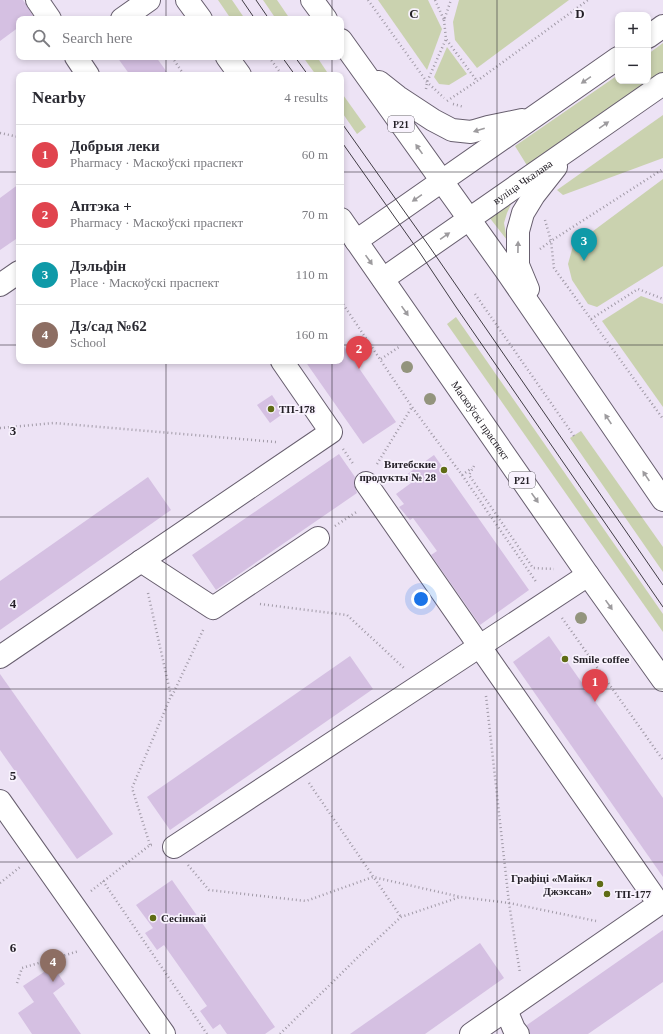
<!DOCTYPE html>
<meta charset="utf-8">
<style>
:root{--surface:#fff;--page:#f7f7f7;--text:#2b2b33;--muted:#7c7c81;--line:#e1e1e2;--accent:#0b8043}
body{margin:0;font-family:"Times New Roman",serif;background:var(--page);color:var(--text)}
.controls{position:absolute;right:12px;top:12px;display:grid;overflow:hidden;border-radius:8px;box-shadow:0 2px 6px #0003}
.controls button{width:36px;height:36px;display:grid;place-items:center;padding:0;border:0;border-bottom:1px solid var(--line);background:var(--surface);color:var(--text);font:20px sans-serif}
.you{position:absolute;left:421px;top:599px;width:14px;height:14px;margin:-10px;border:3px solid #fff;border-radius:50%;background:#1a73e8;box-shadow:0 0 0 6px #1a73e833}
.badge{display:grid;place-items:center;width:26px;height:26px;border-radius:50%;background:var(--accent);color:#fff;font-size:13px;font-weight:700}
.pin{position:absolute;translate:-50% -33px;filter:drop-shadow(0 1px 2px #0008)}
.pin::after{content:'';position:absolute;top:21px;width:14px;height:12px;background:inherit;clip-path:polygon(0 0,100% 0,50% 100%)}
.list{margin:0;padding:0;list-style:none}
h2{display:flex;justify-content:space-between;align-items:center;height:52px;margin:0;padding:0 16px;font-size:17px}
h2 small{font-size:13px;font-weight:400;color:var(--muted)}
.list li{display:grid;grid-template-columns:26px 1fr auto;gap:12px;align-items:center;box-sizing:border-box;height:60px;padding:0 16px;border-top:1px solid var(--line)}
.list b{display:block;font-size:15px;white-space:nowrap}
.list p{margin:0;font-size:13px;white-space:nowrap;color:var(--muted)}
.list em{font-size:13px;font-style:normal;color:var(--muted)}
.icon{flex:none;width:22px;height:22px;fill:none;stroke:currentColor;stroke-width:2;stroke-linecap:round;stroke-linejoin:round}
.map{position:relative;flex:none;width:663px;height:1034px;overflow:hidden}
.search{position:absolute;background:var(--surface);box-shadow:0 2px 6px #0003;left:16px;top:16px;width:328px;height:44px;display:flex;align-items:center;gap:10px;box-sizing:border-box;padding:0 14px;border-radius:8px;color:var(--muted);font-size:15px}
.panel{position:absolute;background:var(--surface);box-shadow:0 2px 6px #0003;left:16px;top:72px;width:328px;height:292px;border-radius:8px}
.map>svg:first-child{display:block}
.green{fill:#cad2af}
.building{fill:#d5c0e2}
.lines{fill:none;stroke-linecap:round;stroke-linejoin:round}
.minor-casing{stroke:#675e6e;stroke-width:24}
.major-casing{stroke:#675e6e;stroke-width:24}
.path{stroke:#a19aa7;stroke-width:2.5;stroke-dasharray:1 3;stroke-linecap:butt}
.minor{stroke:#fff;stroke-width:22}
.major{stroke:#fff;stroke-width:22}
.tram{stroke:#413c45;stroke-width:1}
.tree{fill:#93947d}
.oneway{fill:#9d9b9e}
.grid{fill:none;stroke:#252128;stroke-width:1;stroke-opacity:0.55}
.poi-dot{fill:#5f6c15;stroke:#f8f2fd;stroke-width:1.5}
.labels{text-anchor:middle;stroke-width:3.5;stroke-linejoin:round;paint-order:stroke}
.shield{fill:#f8f2fd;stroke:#646068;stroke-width:1}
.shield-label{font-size:10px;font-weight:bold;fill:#252128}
.street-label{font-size:11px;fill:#252128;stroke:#f8f2fd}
.poi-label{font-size:11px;font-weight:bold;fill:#252128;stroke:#f8f2fd;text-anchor:start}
.grid-label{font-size:13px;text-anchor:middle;font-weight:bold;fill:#252128;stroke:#f8f2fd;stroke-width:3.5;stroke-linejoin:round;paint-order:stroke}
</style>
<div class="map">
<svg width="663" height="1034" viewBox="0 0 663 1034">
<rect width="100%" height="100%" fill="#ede3f5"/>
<g class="green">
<polygon points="218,0 232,0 245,19 231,19"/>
<polygon points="263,0 277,0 290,19 276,19"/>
<polygon points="378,0 428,0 442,29 427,70"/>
<polygon points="459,0 569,0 477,68 455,40 453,22"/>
<polygon points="663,43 663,74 528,167 515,146 618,75 618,81 648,81 648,54"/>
<polygon points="447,47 467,74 449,85 439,84 434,77"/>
<polygon points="303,57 317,57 329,75 316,75"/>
<polygon points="341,92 366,127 357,134 341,111"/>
<polygon points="663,115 663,158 563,195 557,190"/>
<polygon points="663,179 663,266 597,307 588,304 572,280 568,264 573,246"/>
<polygon points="514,198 507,213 504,223 507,240 489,217"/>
<polygon points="641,296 663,304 663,407 602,321"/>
<polygon points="456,317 663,614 663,632 447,324"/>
<polygon points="581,431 663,547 663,572 570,438"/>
</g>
<g class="building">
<polygon points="0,0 23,0 35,19 19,19 19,27 0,41"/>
<polygon points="117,57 156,57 169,75 130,75"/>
<polygon points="19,184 19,237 0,250 0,198"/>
<polygon points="341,342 396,422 363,444 305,361 341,361"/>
<polygon points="272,395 284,413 270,423 257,405"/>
<polygon points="339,454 355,477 354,484 357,493 216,590 192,555"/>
<polygon points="434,455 529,590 480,625 431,555 437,551 413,518 410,520 399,507 404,504 396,494 411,483 406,475"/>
<polygon points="148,477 171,510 0,630 0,581"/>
<polygon points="549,636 663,798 663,877 513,662"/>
<polygon points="350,656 373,689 170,830 147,797"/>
<polygon points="0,674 113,834 77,859 0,750"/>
<polygon points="172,880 275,1027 265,1034 227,1034 220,1024 213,1029 200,1011 207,1006 164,945 157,950 145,933 153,928 136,905"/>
<polygon points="663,930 663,982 588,1034 530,1034 530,1032 527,1025"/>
<polygon points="480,943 504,978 425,1034 350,1034"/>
<polygon points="53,966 65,984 53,993 81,1034 32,1034 18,1013 34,1002 23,986"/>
</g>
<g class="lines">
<defs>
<g id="minor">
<polyline points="37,0 50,19"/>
<polyline points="122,19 149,0"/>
<polyline points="76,57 88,75"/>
<polyline points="0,285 19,272"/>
<polyline points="366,483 659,904 471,1034"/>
<polyline points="141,561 213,608 318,538"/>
<polyline points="0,657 331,432 282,361"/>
<polyline points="0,801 164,1034"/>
<polyline points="174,847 588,575"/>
<polyline points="506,1010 514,1029 518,1034"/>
</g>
<g id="major">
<polyline points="187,0 201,19"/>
<polyline points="312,0 326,19"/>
<polyline points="648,37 663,26"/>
<polyline points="341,40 507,272 663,500"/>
<polyline points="227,57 240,75"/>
<polyline points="379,82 398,97 433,120 452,130 471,132 488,127 522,120"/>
<path id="s1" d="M341,219L588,575L663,680"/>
<polyline points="356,241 618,58"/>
<path id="s2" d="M383,279L663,84"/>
<polyline points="528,289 518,265 518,231 523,213 534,195 556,167"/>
</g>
</defs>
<use href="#minor" class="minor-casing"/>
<use href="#major" class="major-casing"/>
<g class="path">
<polyline points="368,0 427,82 444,98"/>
<polyline points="435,0 444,20 451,0"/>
<polyline points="444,20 446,39 477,81"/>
<polyline points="172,57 184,75"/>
<polyline points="269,57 282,75"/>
<polyline points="426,89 427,82 446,39"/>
<polyline points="447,101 477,81 588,0"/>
<polyline points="453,104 464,107"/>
<polyline points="0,133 19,137"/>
<polyline points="341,157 343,160"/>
<polyline points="545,220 551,241 663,169"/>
<polyline points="540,249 551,241 554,268 663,419"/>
<polyline points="475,294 574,436"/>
<polyline points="341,301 412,407 462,475 537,583"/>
<polyline points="591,319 638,289 663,299"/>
<polyline points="381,359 399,347"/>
<polyline points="0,428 54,423 276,442"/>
<polyline points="343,449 354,465"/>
<polyline points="377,464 412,407"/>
<polyline points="474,466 469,475 533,568 554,569"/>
<polyline points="462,475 472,468"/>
<polyline points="335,526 358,511"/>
<polyline points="148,593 171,696 132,788 150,845"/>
<polyline points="260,604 347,615 405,669"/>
<polyline points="562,618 663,760"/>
<polyline points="172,696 204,628"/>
<polyline points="486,696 509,903 520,973"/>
<polyline points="309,783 401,917"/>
<polyline points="188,865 209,890 306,901 373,877 461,897 509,903 596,921"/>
<polyline points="103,881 207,1034"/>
<polyline points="0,883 20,867"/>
<polyline points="91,891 150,845 152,845"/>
<polyline points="17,983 22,968 79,951"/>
<polyline points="280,1034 357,958 401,917 460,897"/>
</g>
<use href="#minor" class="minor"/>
<use href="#major" class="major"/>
<g class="tram">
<polyline points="242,0 255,19"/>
<polyline points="256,0 269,19"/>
<polyline points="282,57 295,75"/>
<polyline points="295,57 308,75"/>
<polyline points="341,122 429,246 663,585"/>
<polyline points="341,141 420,253 456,307 663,607"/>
</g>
</g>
<g class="tree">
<circle cx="407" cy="367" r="6"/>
<circle cx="430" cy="399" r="6"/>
<circle cx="581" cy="618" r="6"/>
</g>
<defs><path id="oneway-solid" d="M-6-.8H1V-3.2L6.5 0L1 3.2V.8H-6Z"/></defs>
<g class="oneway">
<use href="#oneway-solid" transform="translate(586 80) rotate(145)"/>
<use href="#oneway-solid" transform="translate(604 125) rotate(-35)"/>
<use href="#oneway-solid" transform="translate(479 130) rotate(163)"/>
<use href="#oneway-solid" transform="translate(419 149) rotate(-125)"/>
<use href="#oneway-solid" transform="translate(417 198) rotate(145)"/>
<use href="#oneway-solid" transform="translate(445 236) rotate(-35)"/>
<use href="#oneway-solid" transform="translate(518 247) rotate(-89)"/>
<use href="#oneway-solid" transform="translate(369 260) rotate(55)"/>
<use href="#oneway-solid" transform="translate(405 311) rotate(55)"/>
<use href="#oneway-solid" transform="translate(608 419) rotate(-124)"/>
<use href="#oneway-solid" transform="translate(646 476) rotate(-124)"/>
<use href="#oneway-solid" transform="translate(535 498) rotate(55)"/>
<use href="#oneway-solid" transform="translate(609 605) rotate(55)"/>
</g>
<path class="grid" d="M166,0V19M332,0V19M497,0V1034M166,57V75M332,57V75M0,172H19M341,172H663M0,345H19M341,345H663M166,361V1034M332,361V1034M0,517H663M0,689H663M0,862H663"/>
<g class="poi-dot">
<circle cx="271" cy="409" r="4"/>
<circle cx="444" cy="470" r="4"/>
<circle cx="565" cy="659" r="4"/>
<circle cx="600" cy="884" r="4"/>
<circle cx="607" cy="894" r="4"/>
<circle cx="153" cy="918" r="4"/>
</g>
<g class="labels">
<g class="shield">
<rect x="388" y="116" width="26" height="16" rx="3"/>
<rect x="509" y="472" width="26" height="16" rx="3"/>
</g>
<g class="shield-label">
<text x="401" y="128">Р21</text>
<text x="522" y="484">Р21</text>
</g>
<g class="street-label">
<text dy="4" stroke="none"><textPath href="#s2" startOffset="170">вуліца Чкалава</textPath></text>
<text dy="4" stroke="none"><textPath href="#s1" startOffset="245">Маскоўскі праспект</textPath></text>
</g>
<g class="poi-label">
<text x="279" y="413">ТП-178</text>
<text x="436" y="468" text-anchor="end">Витебские<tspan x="436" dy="13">продукты № 28</tspan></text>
<text x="573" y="663">Smile coffee</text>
<text x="592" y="882" text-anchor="end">Графіці «Майкл<tspan x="592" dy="13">Джэксан»</tspan></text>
<text x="615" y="898">ТП-177</text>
<text x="161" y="922">Сесінкай</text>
</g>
</g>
<g class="grid-label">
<text x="414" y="18">C</text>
<text x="580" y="18">D</text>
<text x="13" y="435">3</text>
<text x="13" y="608">4</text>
<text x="13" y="780">5</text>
<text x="13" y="952">6</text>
</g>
</svg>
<div class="controls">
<button>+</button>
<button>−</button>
</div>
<div class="you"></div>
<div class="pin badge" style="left:595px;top:702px;background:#e0444e">1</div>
<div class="pin badge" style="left:359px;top:369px;background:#e0444e">2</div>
<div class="pin badge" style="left:584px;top:261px;background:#0f9aa8">3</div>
<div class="pin badge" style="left:53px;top:982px;background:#8d6e63">4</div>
<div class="search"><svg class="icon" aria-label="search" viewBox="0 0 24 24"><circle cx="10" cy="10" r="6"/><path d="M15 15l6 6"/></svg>Search here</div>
<section class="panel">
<h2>Nearby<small>4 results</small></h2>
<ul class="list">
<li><span class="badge" style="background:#e0444e">1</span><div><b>Добрыя леки</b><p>Pharmacy · Маскоўскі праспект</p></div><em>60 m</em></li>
<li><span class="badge" style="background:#e0444e">2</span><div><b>Аптэка +</b><p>Pharmacy · Маскоўскі праспект</p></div><em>70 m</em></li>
<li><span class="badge" style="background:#0f9aa8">3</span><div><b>Дэльфін</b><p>Place · Маскоўскі праспект</p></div><em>110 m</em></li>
<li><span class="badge" style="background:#8d6e63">4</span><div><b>Дз/сад №62</b><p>School</p></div><em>160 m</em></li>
</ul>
</section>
</div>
